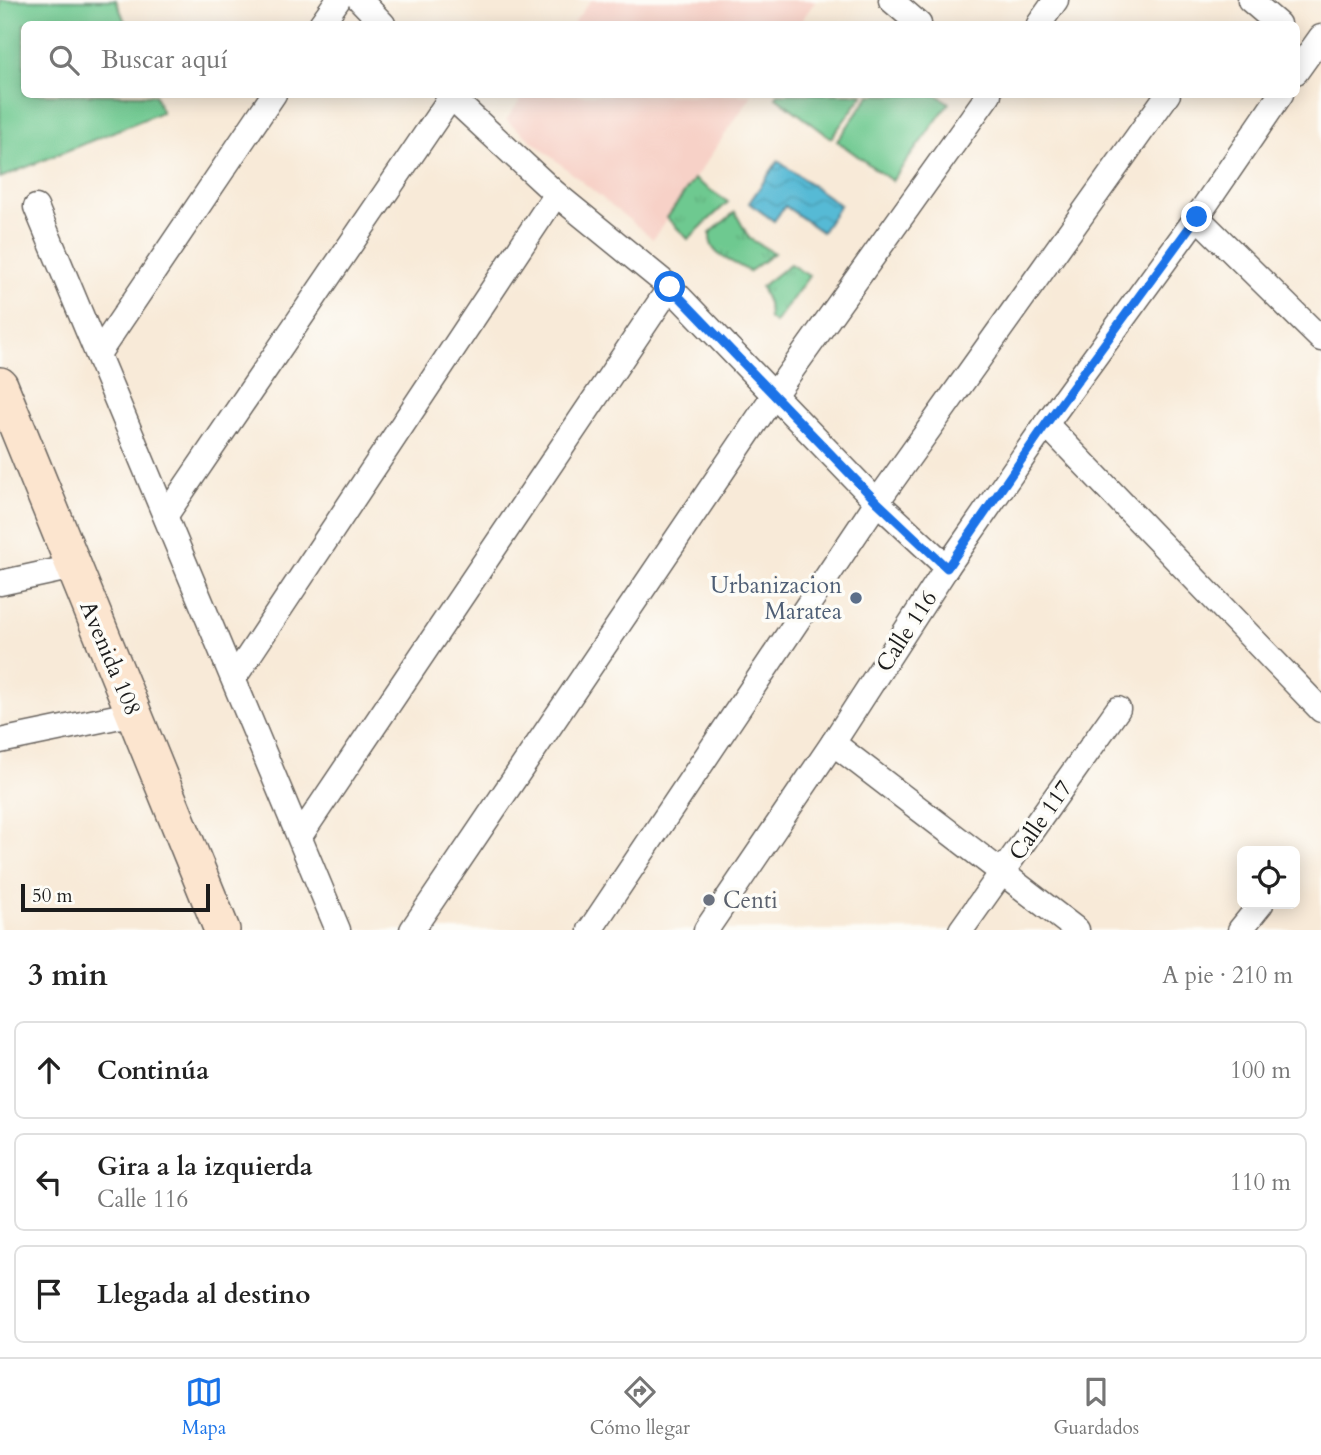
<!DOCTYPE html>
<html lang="es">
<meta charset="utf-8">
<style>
:root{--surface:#fff;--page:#f2f2f2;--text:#222;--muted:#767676;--line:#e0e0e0;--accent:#1a73e8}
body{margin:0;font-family:Cardo,serif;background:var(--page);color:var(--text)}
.controls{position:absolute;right:21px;bottom:21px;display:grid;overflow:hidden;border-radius:10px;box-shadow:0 4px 18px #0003}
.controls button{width:63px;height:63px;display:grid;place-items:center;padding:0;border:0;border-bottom:2px solid var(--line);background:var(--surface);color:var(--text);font:35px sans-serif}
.scale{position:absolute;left:21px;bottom:18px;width:189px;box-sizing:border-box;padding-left:7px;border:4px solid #1c1c1c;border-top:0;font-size:19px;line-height:24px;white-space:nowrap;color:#1c1c1c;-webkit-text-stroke:5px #fdfcf7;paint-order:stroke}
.stop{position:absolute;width:21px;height:21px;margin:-16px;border:5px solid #1a73e8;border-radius:50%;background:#fff}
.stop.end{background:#1a73e8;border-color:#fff;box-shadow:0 2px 7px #0008}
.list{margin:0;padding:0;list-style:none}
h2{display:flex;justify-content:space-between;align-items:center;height:91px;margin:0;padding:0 28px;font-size:30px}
h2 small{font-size:23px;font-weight:400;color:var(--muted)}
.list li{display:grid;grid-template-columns:46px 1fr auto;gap:21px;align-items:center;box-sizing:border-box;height:98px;margin:0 14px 14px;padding:0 14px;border:2px solid var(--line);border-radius:10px}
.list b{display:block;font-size:26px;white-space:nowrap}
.list p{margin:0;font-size:23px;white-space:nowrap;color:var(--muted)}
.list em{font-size:23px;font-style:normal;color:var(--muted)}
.icon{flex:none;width:38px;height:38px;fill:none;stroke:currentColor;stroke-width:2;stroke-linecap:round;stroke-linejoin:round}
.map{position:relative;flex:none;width:1321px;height:930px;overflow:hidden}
.search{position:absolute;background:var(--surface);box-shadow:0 4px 18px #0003;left:21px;right:21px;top:21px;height:77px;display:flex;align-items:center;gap:18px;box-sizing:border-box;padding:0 24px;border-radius:10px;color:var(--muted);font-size:26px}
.sheet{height:427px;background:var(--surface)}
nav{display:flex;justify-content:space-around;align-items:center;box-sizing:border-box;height:98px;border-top:2px solid var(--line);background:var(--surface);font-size:19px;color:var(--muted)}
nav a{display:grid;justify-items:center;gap:4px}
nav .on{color:var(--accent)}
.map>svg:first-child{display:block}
.built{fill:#f7d1c7}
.grass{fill:url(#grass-tufts);stroke:#457256;stroke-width:2}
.pitch{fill:#6ec990;stroke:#457256;stroke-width:2}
.water{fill:url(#water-waves);stroke:#3a6b78;stroke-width:2}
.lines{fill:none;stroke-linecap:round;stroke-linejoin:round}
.street-casing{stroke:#69645e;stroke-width:27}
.secondary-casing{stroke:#69645e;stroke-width:38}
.street{stroke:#fff;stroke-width:24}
.secondary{stroke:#fce5cf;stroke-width:35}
.route{stroke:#1a73e8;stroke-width:9}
.service-dot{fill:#5c6f8a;stroke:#fdfcf7;stroke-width:2.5}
.worship-dot{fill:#6b7280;stroke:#fdfcf7;stroke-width:2.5}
.labels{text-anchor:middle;stroke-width:7;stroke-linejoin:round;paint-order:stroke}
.service-label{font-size:23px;fill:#4e5e75;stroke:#fdfcf7;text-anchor:end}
.street-label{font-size:23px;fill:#1c1c1c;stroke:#fdfcf7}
.worship-label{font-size:23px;fill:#5b616d;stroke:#fdfcf7;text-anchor:start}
</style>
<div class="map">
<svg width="1321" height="930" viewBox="0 0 1321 930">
<defs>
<pattern id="grass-tufts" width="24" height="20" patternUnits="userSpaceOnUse" patternTransform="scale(1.75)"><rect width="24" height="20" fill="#6ec990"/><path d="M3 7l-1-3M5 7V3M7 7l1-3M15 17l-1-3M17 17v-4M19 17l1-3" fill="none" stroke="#5fac7c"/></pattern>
<pattern id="water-waves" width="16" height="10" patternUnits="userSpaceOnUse" patternTransform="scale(1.75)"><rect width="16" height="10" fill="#57bad5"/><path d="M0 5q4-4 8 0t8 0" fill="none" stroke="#4b9fb6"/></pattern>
</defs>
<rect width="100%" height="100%" fill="#fdfcf7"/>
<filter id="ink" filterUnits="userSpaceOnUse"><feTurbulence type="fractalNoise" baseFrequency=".0143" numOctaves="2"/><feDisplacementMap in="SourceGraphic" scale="14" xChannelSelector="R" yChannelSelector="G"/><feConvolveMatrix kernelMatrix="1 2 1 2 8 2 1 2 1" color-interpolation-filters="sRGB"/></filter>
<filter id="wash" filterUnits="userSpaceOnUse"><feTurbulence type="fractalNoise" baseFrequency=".00686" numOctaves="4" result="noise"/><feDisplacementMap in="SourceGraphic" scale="28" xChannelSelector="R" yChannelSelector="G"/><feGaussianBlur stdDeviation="1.57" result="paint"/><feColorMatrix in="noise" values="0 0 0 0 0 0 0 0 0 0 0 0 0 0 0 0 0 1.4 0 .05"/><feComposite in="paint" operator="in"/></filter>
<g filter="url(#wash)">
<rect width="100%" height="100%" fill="#f8ead8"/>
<g class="built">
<polygon points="591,0 816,0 799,24 573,24"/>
<polygon points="524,95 752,95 653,239 506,120"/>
</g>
<g class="grass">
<polygon points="694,179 728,202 688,239 667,218"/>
<path d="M735,212L749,238L774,253L749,272C734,260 708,258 710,233Z"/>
<polygon points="790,264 809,276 775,323 769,319 768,303 761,287"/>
</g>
<g class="pitch">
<polygon points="0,0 116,0 126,24 24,24 24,94 155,95 162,112 0,178"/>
<polygon points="778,94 863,94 863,95 831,138 776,97"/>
<polygon points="870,95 937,95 949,103 892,181 837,141"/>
</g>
<polygon class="water" points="778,161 840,205 822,232 785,206 774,221 749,203"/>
</g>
<g filter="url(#ink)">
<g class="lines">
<defs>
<g id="street">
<polyline points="360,0 383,24"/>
<polyline points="891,0 919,24"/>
<polyline points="1250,0 1278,24"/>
<polyline points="321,24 338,0"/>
<polyline points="1039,24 1056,0"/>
<polyline points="1296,72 1321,37"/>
<polyline points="448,94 556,194 670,287 877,502 947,567"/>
<polyline points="36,207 338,930"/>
<polyline points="1197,217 1321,339"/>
<polyline points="98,354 274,94"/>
<polyline points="1046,424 1321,710"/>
<polyline points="166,515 451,97"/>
<polyline points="0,583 74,567"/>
<polyline points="234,678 556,194"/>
<polyline points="0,741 135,713"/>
<polyline points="833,743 1077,930"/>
<polyline points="300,836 670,287"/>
<polyline points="412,930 774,395 989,94"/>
<polyline points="590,930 877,502 1168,94"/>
<polyline points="706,930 833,743 947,567 1046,424 1197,217 1281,94"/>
<polyline points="961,930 1118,709"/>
<polyline points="1240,930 1261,904"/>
</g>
<polyline id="secondary" points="0,385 222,930"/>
</defs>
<use href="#street" class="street-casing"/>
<use href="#secondary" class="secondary-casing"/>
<use href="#street" class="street"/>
<use href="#secondary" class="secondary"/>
</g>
</g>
<g class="lines" filter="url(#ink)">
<polyline class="route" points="670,287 877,502 947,568 1046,424 1197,217"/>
</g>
<circle class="service-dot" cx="856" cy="598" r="7"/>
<circle class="worship-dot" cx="709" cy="900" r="7"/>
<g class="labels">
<g class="service-label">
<text x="842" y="593">Urbanizacion<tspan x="842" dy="26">Maratea</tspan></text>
</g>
<g class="street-label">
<text transform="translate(906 631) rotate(-57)" y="8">Calle 116</text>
<text transform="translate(111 658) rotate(67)" y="8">Avenida 108</text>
<text transform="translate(1040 820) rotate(-55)" y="8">Calle 117</text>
</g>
<g class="worship-label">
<text x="723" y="908">Centi</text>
</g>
</g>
</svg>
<div class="controls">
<button><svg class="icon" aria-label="locate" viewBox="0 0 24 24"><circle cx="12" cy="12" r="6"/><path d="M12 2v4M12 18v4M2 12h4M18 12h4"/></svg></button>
</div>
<div class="scale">50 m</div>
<div class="stop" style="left:670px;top:287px"></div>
<div class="stop end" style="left:1197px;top:217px"></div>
<div class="search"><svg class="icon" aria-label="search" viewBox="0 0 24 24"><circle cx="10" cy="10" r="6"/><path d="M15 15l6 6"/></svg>Buscar aquí</div>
</div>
<section class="sheet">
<h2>3 min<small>A pie · 210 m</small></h2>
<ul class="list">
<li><svg class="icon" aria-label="ahead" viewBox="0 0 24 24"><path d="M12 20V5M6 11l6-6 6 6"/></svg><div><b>Continúa</b></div><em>100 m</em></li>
<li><svg class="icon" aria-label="left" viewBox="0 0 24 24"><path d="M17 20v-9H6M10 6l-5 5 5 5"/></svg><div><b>Gira a la izquierda</b><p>Calle 116</p></div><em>110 m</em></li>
<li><svg class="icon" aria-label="arrive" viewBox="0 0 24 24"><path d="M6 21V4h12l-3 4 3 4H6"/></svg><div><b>Llegada al destino</b></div></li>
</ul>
</section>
<nav>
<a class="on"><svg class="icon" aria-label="map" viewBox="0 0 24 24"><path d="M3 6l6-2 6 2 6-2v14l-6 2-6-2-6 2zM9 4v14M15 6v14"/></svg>Mapa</a>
<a><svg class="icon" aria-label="directions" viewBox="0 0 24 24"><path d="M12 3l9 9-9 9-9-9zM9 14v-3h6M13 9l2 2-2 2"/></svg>Cómo llegar</a>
<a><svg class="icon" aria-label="saved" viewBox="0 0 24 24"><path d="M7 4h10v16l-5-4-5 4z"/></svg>Guardados</a>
</nav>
